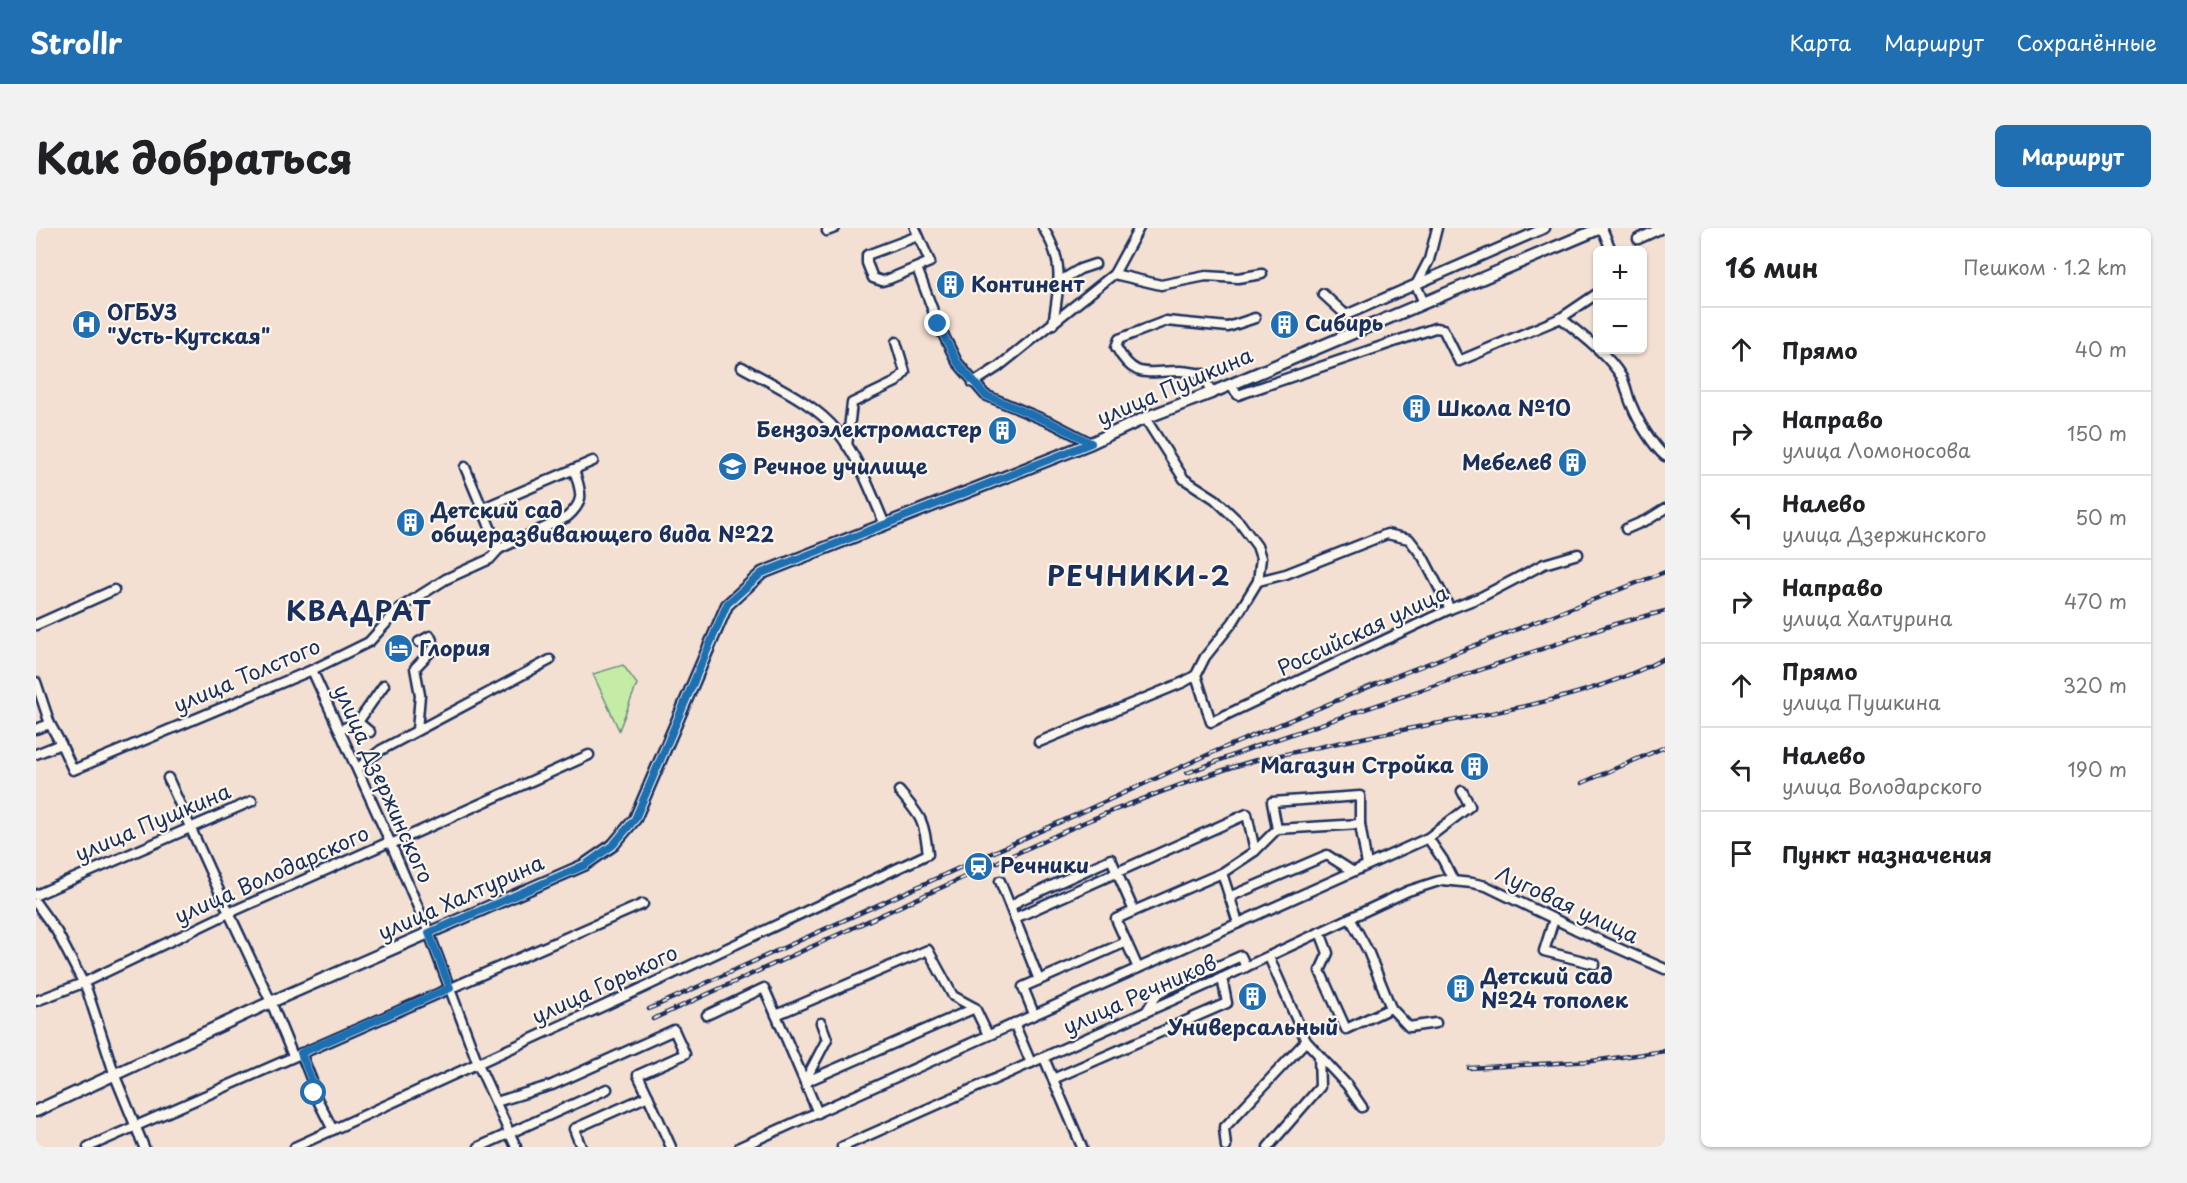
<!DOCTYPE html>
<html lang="ru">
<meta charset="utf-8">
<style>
:root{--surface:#fff;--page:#f2f2f2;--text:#202124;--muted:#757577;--line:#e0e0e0;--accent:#1f6fb2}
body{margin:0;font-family:"Playpen Sans",sans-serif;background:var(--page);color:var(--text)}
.controls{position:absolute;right:18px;top:18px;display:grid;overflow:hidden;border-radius:9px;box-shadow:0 2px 4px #0004}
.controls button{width:54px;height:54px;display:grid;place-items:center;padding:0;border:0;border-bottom:2px solid var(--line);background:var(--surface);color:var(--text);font:30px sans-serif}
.stop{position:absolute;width:18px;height:18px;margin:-14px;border:4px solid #1f6fb2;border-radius:50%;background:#fff}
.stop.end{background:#1f6fb2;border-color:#fff;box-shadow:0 2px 6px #0008}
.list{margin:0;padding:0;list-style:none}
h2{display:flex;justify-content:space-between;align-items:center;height:78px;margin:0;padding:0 24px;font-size:26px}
h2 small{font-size:20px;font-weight:400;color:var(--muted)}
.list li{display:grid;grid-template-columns:39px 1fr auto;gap:18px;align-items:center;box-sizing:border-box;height:84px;padding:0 24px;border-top:2px solid var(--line)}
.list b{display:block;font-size:22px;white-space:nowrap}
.list p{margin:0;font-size:20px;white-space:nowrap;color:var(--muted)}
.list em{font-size:20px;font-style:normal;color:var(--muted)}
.icon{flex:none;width:33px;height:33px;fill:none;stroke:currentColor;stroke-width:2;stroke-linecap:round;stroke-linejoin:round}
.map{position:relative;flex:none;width:1629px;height:919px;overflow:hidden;border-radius:9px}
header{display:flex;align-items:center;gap:36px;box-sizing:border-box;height:84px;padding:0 30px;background:var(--accent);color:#fff}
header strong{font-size:28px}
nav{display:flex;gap:33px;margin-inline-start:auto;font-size:21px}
.intro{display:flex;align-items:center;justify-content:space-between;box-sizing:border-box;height:144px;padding:0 36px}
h1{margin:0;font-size:42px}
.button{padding:15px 27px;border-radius:9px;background:var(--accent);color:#fff;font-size:21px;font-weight:700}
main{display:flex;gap:36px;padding:0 36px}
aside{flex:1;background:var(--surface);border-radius:9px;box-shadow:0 2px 4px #0004}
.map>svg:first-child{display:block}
.green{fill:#c5eca7;stroke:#708e82;stroke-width:1.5}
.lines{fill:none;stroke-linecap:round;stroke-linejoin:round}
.minor-casing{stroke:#1b2f5e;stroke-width:13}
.major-casing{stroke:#1b2f5e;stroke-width:15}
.minor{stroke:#fbf7ec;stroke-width:8}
.major{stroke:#fbf7ec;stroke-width:10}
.rail-casing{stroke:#1b2f5e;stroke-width:4.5}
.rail{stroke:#fbf7ec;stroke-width:2;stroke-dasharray:7;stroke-linecap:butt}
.route{stroke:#1f6fb2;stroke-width:8}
.labels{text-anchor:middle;stroke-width:4.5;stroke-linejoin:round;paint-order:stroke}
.poi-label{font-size:21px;font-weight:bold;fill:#1b2f5e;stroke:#fbf7ec;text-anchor:start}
.street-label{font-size:21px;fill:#1b2f5e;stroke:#fbf7ec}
.district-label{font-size:27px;font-weight:bold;letter-spacing:1.5px;fill:#1b2f5e;stroke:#fbf7ec}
</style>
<header>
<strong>Strollr</strong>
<nav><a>Карта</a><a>Маршрут</a><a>Сохранённые</a></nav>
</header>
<div class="intro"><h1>Как добраться</h1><a class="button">Маршрут</a></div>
<main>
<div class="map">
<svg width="1629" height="919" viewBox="0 0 1629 919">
<rect width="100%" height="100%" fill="#f3e0d2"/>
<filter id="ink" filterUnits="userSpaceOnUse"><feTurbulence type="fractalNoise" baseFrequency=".0167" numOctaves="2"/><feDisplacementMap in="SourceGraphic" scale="12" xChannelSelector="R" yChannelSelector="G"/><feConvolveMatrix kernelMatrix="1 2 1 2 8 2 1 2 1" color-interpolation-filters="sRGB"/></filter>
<g filter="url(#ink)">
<polygon class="green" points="587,437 601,456 583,502 557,446"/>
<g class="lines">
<defs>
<g id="minor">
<polyline points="879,0 894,34 853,51 846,53 837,50 831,35 831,27 882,8"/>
<path d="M1007,0C1029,33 1023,59 1017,96"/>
<polyline points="1566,0 1575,22"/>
<polyline points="791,3 799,0"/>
<polyline points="1602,11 1626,0"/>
<polyline points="881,40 902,96 921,134 949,167 1018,196 1055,215"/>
<polyline points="1078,46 1125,57 1170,48 1202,50 1226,46"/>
<polyline points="1024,53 1044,41 1059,36"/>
<polyline points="1287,66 1310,87 1509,0"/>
<polyline points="1388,75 1380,57 1393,32 1401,0"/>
<path d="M1525,90C1545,107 1571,125 1585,148C1591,158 1591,168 1596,178C1602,193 1617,218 1629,228"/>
<path d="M706,139C736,156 779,175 801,203C823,230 835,264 849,297"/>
<polyline points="937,155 962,139 1078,46 1103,0"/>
<polyline points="1194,157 1202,167 1399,100 1407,101 1423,133 1525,90 1562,65"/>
<path d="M1175,165L1167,146C1159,145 1151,143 1144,143C1111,143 1099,153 1080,119L1083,111L1130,93L1192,99L1219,90"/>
<polyline points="811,218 816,175 860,154 869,144 860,114"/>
<polyline points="429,239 463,321"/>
<polyline points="445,281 557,233"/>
<polyline points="1590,301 1613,291 1629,281"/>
<polyline points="1222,353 1250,346 1351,306 1373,311 1387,329 1414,381"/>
<polyline points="0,397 78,362"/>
<polyline points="276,442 355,616 393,705 442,836 480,919"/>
<polyline points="1160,447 1175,494 1414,381 1445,369 1508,336 1542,326"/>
<polyline points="0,454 14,496 25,516"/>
<polyline points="322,494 334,504"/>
<polyline points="0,501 14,496"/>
<polyline points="304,502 322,494 348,457"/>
<polyline points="381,502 384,467 379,440 399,419 394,408 383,414"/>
<polyline points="1003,514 1148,454 1160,447 1169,429 1197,394 1222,353 1225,330 1221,318 1204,295 1179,271 1148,251 1109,190"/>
<path d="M0,526L25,516L37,542L276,442L333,414L364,380L410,351L454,331L463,321L531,289C551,272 544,263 538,241"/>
<polyline points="322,540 345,522 514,432"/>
<polyline points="132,550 193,685 235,774 257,828"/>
<polyline points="1241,601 1236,574 1324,568 1324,596"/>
<polyline points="1392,610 1407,632 1417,652"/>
<polyline points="1219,623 1241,601 1324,596 1331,637"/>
<polyline points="964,653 1003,752 987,759 998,786"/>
<polyline points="0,667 216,573"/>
<polyline points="1193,669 1291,627 1316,643"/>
<polyline points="0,675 21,704 51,762 79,848 108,919"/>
<polyline points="975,679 982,673 1075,631 1098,683 1080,691 1102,740"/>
<polyline points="1098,683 1186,645"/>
<polyline points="979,690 1211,586 1219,623 1186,645 1202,695"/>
<polyline points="1518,691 1508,723 1559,736"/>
<polyline points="1284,704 1292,725 1284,743 1310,801 1355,780 1332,723 1314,690"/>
<polyline points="1003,752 1090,714"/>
<polyline points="0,773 47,755 193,685 351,615 355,616 553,527"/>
<polyline points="1355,780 1373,799 1400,795"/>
<polyline points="1110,784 1122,765 1205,728 1210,739"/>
<polyline points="671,787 728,760 740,787"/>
<polyline points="978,795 995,835"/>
<polyline points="265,825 276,853 278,865 297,902"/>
<polyline points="1283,827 1311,857 1326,879"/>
<polyline points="1008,830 1046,919"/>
<polyline points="1017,851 1191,775 1186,750"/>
<polyline points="769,853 791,811 785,795"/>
<polyline points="769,854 939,780"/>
<polyline points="460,874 516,857 638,802 649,826 602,847 612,868"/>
<polyline points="782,885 740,787 892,722 917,768 939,780 952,807"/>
<polyline points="52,919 607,676"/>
<path d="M259,919L598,764L892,626C888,591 885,589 863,563"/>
<polyline points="443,919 571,861"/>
<polyline points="545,919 538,901 612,868 635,919"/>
<polyline points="704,919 1392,610 1434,578 1426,563"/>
<polyline points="806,919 1186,750 1372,663 1406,652 1436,655 1450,658 1539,701 1629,741"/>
<polyline points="1190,919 1188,900 1270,813"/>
<polyline points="1232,919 1284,859 1283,827 1270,813 1233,729"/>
</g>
<polyline id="major" points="0,883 235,774 548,637 577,617 599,591 691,377 726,345 1055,215 1109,190 1175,165 1565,0"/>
</defs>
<use href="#minor" class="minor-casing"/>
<use href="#major" class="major-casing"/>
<use href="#minor" class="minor"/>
<use href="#major" class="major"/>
<defs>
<g id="rail">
<polyline points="1151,545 1218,519 1579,396 1629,383"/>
<polyline points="1546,555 1629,519"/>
<polyline points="613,781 1178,524 1352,451 1629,344"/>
<path d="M617,791L1049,594C1105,571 1161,549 1220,532C1279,520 1338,507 1398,496C1478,481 1557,468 1629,430"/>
<polyline points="1433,840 1556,833 1629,823"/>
</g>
</defs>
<use href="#rail" class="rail-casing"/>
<use href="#rail" class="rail"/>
</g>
</g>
<g class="lines" filter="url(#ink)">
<polyline class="route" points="278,865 276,853 265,825 414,760 393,705 549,637 577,617 599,591 691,376 726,345 1055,215 1018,196 949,167 921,134 902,96"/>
</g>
<defs>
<symbol id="building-disc" viewBox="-11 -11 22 22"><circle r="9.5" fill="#1f6fb2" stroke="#fbf7ec"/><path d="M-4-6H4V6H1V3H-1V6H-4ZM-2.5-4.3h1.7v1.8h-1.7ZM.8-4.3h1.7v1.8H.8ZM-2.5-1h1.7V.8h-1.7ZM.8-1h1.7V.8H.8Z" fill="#fff"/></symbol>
<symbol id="hospital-disc" viewBox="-11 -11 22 22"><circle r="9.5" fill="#1f6fb2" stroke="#fbf7ec"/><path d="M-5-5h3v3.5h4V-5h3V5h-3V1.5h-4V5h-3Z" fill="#fff"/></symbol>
<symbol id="university-disc" viewBox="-11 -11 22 22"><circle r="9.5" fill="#1f6fb2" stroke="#fbf7ec"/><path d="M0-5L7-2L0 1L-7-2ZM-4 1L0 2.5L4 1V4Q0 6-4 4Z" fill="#fff"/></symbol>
<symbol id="hotel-disc" viewBox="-11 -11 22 22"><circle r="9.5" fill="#1f6fb2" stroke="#fbf7ec"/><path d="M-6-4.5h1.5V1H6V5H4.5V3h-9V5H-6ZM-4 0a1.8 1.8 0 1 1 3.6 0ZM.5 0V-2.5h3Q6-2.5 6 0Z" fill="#fff"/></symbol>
<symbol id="station-disc" viewBox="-11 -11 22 22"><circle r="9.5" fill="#1f6fb2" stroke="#fbf7ec"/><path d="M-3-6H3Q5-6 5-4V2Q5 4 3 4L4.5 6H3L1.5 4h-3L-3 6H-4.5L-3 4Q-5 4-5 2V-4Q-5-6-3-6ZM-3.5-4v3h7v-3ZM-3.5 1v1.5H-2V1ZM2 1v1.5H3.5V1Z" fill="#fff"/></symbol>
</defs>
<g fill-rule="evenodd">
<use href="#building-disc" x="898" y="40" width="33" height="33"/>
<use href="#building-disc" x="1232" y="80" width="33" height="33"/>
<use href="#hospital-disc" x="34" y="80" width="33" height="33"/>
<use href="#building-disc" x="1364" y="164" width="33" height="33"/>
<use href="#building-disc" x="950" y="186" width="33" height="33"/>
<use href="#building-disc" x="1520" y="218" width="33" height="33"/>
<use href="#university-disc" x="680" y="222" width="33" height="33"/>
<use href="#building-disc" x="358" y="278" width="33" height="33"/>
<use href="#hotel-disc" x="346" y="404" width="33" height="33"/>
<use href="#building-disc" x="1422" y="522" width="33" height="33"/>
<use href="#station-disc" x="926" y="622" width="33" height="33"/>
<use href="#building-disc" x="1408" y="744" width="33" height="33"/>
<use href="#building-disc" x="1200" y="752" width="33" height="33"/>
</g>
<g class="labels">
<g class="poi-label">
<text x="935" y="64">Континент</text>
<text x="71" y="92">ОГБУЗ<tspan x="71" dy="24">"Усть-Кутская"</tspan></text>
<text x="1269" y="103">Сибирь</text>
<text x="1401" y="188">Школа №10</text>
<text x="946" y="209" text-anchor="end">Бензоэлектромастер</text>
<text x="1516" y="242" text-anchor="end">Мебелев</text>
<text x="717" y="246">Речное училище</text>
<text x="395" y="290">Детский сад<tspan x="395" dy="24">общеразвивающего вида №22</tspan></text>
<text x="383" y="428">Глория</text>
<text x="1418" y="545" text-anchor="end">Магазин Стройка</text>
<text x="964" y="645">Речники</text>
<text x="1445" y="756">Детский сад<tspan x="1445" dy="24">№24 тополек</tspan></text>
<text x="1217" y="807" text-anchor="middle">Универсальный</text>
</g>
<g class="street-label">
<text transform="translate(1139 159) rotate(-23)" y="7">улица Пушкина</text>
<text transform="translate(1327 403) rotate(-25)" y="7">Российская улица</text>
<text transform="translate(211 448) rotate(-23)" y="7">улица Толстого</text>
<text transform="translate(347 556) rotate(66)" y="7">улица Дзержинского</text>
<text transform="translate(117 595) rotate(-23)" y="7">улица Пушкина</text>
<text transform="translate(236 647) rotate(-24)" y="7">улица Володарского</text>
<text transform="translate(425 670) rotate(-24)" y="7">улица Халтурина</text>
<text transform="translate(1531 677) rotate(25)" y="7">Луговая улица</text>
<text transform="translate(569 757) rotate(-25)" y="7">улица Горького</text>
<text transform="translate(1104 767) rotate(-24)" y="7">улица Речников</text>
</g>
<g class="district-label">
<text x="1103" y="358">РЕЧНИКИ-2</text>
<text x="323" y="393">КВАДРАТ</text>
</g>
</g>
</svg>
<div class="controls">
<button>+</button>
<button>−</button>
</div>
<div class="stop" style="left:278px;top:865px"></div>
<div class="stop end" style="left:902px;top:96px"></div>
</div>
<aside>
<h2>16 мин<small>Пешком · 1.2 km</small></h2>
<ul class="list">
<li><svg class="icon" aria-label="ahead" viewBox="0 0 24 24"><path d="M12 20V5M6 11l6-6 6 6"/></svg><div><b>Прямо</b></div><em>40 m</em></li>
<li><svg class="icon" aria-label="right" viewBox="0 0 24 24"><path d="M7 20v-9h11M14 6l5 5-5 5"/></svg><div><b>Направо</b><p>улица Ломоносова</p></div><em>150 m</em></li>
<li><svg class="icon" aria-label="left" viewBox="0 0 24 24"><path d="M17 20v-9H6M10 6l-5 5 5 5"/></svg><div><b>Налево</b><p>улица Дзержинского</p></div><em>50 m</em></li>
<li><svg class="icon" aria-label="right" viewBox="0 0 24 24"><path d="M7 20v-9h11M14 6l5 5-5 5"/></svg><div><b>Направо</b><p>улица Халтурина</p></div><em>470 m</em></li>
<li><svg class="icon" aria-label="ahead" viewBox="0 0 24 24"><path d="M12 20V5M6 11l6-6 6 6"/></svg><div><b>Прямо</b><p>улица Пушкина</p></div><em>320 m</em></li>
<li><svg class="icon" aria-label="left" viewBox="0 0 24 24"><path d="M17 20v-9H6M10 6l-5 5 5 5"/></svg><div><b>Налево</b><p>улица Володарского</p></div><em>190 m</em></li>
<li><svg class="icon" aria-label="arrive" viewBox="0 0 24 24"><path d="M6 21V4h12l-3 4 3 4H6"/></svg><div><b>Пункт назначения</b></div></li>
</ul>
</aside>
</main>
